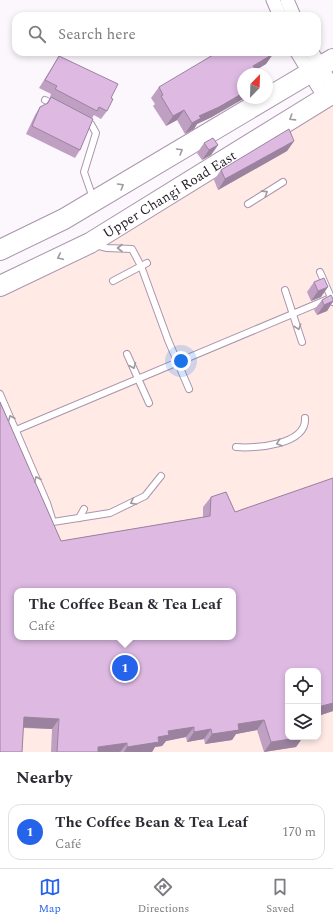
<!DOCTYPE html>
<meta charset="utf-8">
<style>
:root{--surface:#fff;--page:#f7f7f7;--text:#2b2b33;--muted:#7c7c81;--line:#e1e1e2;--accent:#2563eb}
body{margin:0;font-family:Spectral,serif;background:var(--page);color:var(--text)}
.controls{position:absolute;right:12px;bottom:12px;display:grid;overflow:hidden;border-radius:8px;box-shadow:0 2px 6px #0003}
.controls button{width:36px;height:36px;display:grid;place-items:center;padding:0;border:0;border-bottom:1px solid var(--line);background:var(--surface);color:var(--text);font:20px sans-serif}
.compass{position:absolute;left:237px;top:68px;width:36px;height:36px;border-radius:50%;background:var(--surface);box-shadow:0 2px 6px #0003;rotate:23deg}
.you{position:absolute;left:181px;top:361px;width:14px;height:14px;margin:-10px;border:3px solid #fff;border-radius:50%;background:#1a73e8;box-shadow:0 0 0 6px #1a73e833}
.badge{display:grid;place-items:center;width:26px;height:26px;border-radius:50%;background:var(--accent);color:#fff;font-size:13px;font-weight:700}
.pin{position:absolute;translate:-50% -50%;border:2px solid #fff;box-shadow:0 1px 4px #0006}
.popup{position:absolute;left:14px;top:588px;width:222px;height:52px;box-sizing:border-box;display:grid;place-content:center;border-radius:8px;background:var(--surface);filter:drop-shadow(0 1px 3px #0005);font-size:13px;white-space:nowrap;color:var(--muted)}
.popup b{font-size:15px;color:var(--text)}
.popup::after{content:'';position:absolute;left:50%;top:100%;margin-left:-8px;border:8px solid transparent;border-top-color:var(--surface)}
.list{margin:0;padding:0;list-style:none}
h2{display:flex;justify-content:space-between;align-items:center;height:52px;margin:0;padding:0 16px;font-size:17px}
h2 small{font-size:13px;font-weight:400;color:var(--muted)}
.list li{display:grid;grid-template-columns:26px 1fr auto;gap:12px;align-items:center;box-sizing:border-box;height:56px;margin:0 8px 8px;padding:0 8px;border:1px solid var(--line);border-radius:12px}
.list b{display:block;font-size:15px;white-space:nowrap}
.list p{margin:0;font-size:13px;white-space:nowrap;color:var(--muted)}
.list em{font-size:13px;font-style:normal;color:var(--muted)}
.icon{flex:none;width:22px;height:22px;fill:none;stroke:currentColor;stroke-width:2;stroke-linecap:round;stroke-linejoin:round}
.map{position:relative;flex:none;width:333px;height:752px;overflow:hidden}
.search{position:absolute;background:var(--surface);box-shadow:0 2px 6px #0003;left:12px;right:12px;top:12px;height:44px;display:flex;align-items:center;gap:10px;box-sizing:border-box;padding:0 14px;border-radius:12px;color:var(--muted);font-size:15px}
.sheet{height:116px;background:var(--surface)}
nav{display:flex;justify-content:space-around;align-items:center;box-sizing:border-box;height:56px;border-top:1px solid var(--line);background:var(--surface);font-size:11px;color:var(--muted)}
nav a{display:grid;justify-items:center;gap:2px}
nav .on{color:var(--accent)}
.map>svg:first-child{display:block}
.commercial{fill:#ffeae5;fill-rule:evenodd}
.lines{fill:none;stroke-linecap:round;stroke-linejoin:round}
.lane-casing{stroke:#ab95ae;stroke-width:8}
.street-casing{stroke:#ab95ae;stroke-width:15}
.primary-casing{stroke:#ab95ae;stroke-width:22}
.lane{stroke:#fff;stroke-width:6}
.street{stroke:#fff;stroke-width:13}
.primary{stroke:#fff;stroke-width:20}
.wall{fill:#bfa0c3;fill-rule:evenodd}
.shaded-wall{fill:#9b829f}
.building{fill:#debae3;stroke:#9b829f;fill-rule:evenodd}
.oneway{stroke:#9d999e}
.labels{text-anchor:middle;stroke-width:3.5;stroke-linejoin:round;paint-order:stroke}
.street-label{font-size:14px;fill:#251d27;stroke:#fff}
</style>
<div class="map">
<svg width="333" height="752" viewBox="0 0 333 752">
<rect width="100%" height="100%" fill="#fcf7fd"/>
<path class="commercial" d="M333,88V752H0V279L103,226ZM17,591H233V637H17ZM288,671H318V737H288Z"/>
<g class="lines">
<defs>
<g id="lane">
<polyline points="45,100 55,105"/>
<polyline points="84,121 91,124 96,133 84,172 93,198"/>
<polyline points="248,204 283,182"/>
<polyline points="95,245 107,248 132,249 141,266 168,340 189,389"/>
<polyline points="320,272 333,302"/>
<polyline points="113,281 147,263"/>
<polyline points="285,290 302,342"/>
<polyline points="127,354 149,403"/>
<polyline points="0,394 47,503 53,522 110,513 145,496 161,476"/>
<polyline points="16,430 333,297"/>
<path d="M236,447C254,449 307,445 305,418"/>
<polyline points="79,518 84,509"/>
</g>
<g id="street">
<polyline points="273,0 280,16"/>
<polyline points="287,0 294,16"/>
<polyline points="297,52 325,98"/>
<polyline points="312,52 333,87"/>
</g>
<g id="primary">
<polyline points="0,250 64,219 333,59"/>
<path id="s1" d="M0,286L90,243L333,93"/>
</g>
</defs>
<use href="#lane" class="lane-casing"/>
<use href="#street" class="street-casing"/>
<use href="#primary" class="primary-casing"/>
<use href="#lane" class="lane"/>
<use href="#street" class="street"/>
<use href="#primary" class="primary"/>
</g>
<g class="wall">
<polygon points="273,54 266,64 256,70 212,117 197,124 194,129 185,134 177,120 166,126 153,106 155,104 151,98 159,87"/>
<polygon points="59,56 111,98 107,111 101,119 94,115 92,118 80,150 75,158 26,134 35,115 40,107 46,104 50,98 50,97 51,94 39,88"/>
<polygon points="294,141 287,151 218,190 214,180 221,170"/>
<polygon points="204,143 218,145 211,155 202,160 197,153"/>
<polygon points="314,282 321,297 311,301 307,292"/>
<polygon points="333,299 333,302 327,311 317,315 314,310 322,300"/>
<path d="M0,402L61,541L203,517V507L211,497L226,492L235,512L333,478V711L318,716V671H288V737H303L296,747L264,752L257,730L236,734L232,740L205,744L204,739L187,742L186,737L166,741L162,746L155,747L152,752H51L52,729L23,728L22,752H0ZM17,591H233V637H17Z"/>
</g>
<g class="shaded-wall">
<polygon points="273,54 266,64 249,74 253,66"/>
<polygon points="243,93 243,98 245,98 212,117 197,124 194,129 185,134 192,123 199,116"/>
<polygon points="184,110 177,120 166,126 173,116"/>
<polygon points="294,141 287,151 218,190 225,179"/>
<polygon points="218,145 211,155 202,160 209,150"/>
<polygon points="328,287 321,297 311,301 318,291"/>
<polygon points="333,301 327,311 317,315 324,305"/>
<polygon points="333,703 333,711 318,716 318,707"/>
<polygon points="24,717 59,719 52,729 17,727"/>
<polygon points="264,720 257,730 236,734 232,740 205,744 212,734 238,724"/>
<polygon points="194,727 186,737 166,741 162,746 155,747 152,752 124,752 127,747 158,737 168,731"/>
<polygon points="211,729 204,739 187,742 194,732"/>
<polygon points="303,737 296,747 264,752 271,742"/>
<polygon points="127,743 120,752 95,752 98,747"/>
</g>
<g class="building">
<polygon points="218,52 272,52 273,54 253,66 259,74 243,74 243,93 219,107 199,116 201,118 192,123 184,110 173,116 161,96 163,95 159,87"/>
<polygon points="59,56 118,84 111,98 113,99 107,111 99,107 97,111 55,89 57,86 45,80"/>
<polygon points="51,97 93,119 80,150 32,126 40,107 48,103"/>
<polygon points="289,129 294,141 225,179 221,170"/>
<polygon points="213,138 218,145 209,150 204,143"/>
<polygon points="324,278 328,287 318,291 314,282"/>
<polygon points="331,295 333,299 333,301 324,305 322,300"/>
<path d="M0,402L61,541L210,516L211,497L226,492L235,512L333,478V703L318,707V671H288V737H303L271,742L264,720L238,724L239,730L212,734L211,729L194,732V727L168,731L169,735L158,737L159,742L127,747V743L98,747V752H57L59,719L24,717L22,752H0ZM17,591H233V637H17Z"/>
</g>
<defs><path id="oneway-chevron" d="M-2-3.5L2.5 0L-2 3.5" fill="none" stroke-width="1.6" stroke-linecap="round" stroke-linejoin="round"/></defs>
<g class="oneway">
<use href="#oneway-chevron" transform="translate(292 118) rotate(148)"/>
<use href="#oneway-chevron" transform="translate(180 151) rotate(-30)"/>
<use href="#oneway-chevron" transform="translate(121 186) rotate(-31)"/>
<use href="#oneway-chevron" transform="translate(265 193) rotate(-33)"/>
<use href="#oneway-chevron" transform="translate(120 248) rotate(180)"/>
<use href="#oneway-chevron" transform="translate(60 257) rotate(155)"/>
<use href="#oneway-chevron" transform="translate(298 327) rotate(71)"/>
<use href="#oneway-chevron" transform="translate(133 366) rotate(67)"/>
<use href="#oneway-chevron" transform="translate(11 418) rotate(-113)"/>
<use href="#oneway-chevron" transform="translate(279 443) rotate(161)"/>
<use href="#oneway-chevron" transform="translate(37 479) rotate(-113)"/>
<use href="#oneway-chevron" transform="translate(133 502) rotate(153)"/>
</g>
<g class="labels">
<g class="street-label">
<text dy="5" stroke="none"><textPath href="#s1" startOffset="193">Upper Changi Road East</textPath></text>
</g>
</g>
</svg>
<div class="controls">
<button><svg class="icon" aria-label="locate" viewBox="0 0 24 24"><circle cx="12" cy="12" r="6"/><path d="M12 2v4M12 18v4M2 12h4M18 12h4"/></svg></button>
<button><svg class="icon" aria-label="layers" viewBox="0 0 24 24"><path d="M12 4l9 5-9 5-9-5zM3 14l9 5 9-5"/></svg></button>
</div>
<svg class="compass" viewBox="-18 -18 36 36"><path d="M0-13l5 13h-10z" fill="#e53935"/><path d="M0 13l5-13h-10z" fill="#7c7c81"/></svg>
<div class="you"></div>
<div class="pin badge" style="left:125px;top:668px">1</div>
<div class="popup"><b>The Coffee Bean &amp; Tea Leaf</b>Café</div>
<div class="search"><svg class="icon" aria-label="search" viewBox="0 0 24 24"><circle cx="10" cy="10" r="6"/><path d="M15 15l6 6"/></svg>Search here</div>
</div>
<section class="sheet">
<h2>Nearby<small></small></h2>
<ul class="list">
<li><span class="badge">1</span><div><b>The Coffee Bean &amp; Tea Leaf</b><p>Café</p></div><em>170 m</em></li>
</ul>
</section>
<nav>
<a class="on"><svg class="icon" aria-label="map" viewBox="0 0 24 24"><path d="M3 6l6-2 6 2 6-2v14l-6 2-6-2-6 2zM9 4v14M15 6v14"/></svg>Map</a>
<a><svg class="icon" aria-label="directions" viewBox="0 0 24 24"><path d="M12 3l9 9-9 9-9-9zM9 14v-3h6M13 9l2 2-2 2"/></svg>Directions</a>
<a><svg class="icon" aria-label="saved" viewBox="0 0 24 24"><path d="M7 4h10v16l-5-4-5 4z"/></svg>Saved</a>
</nav>
